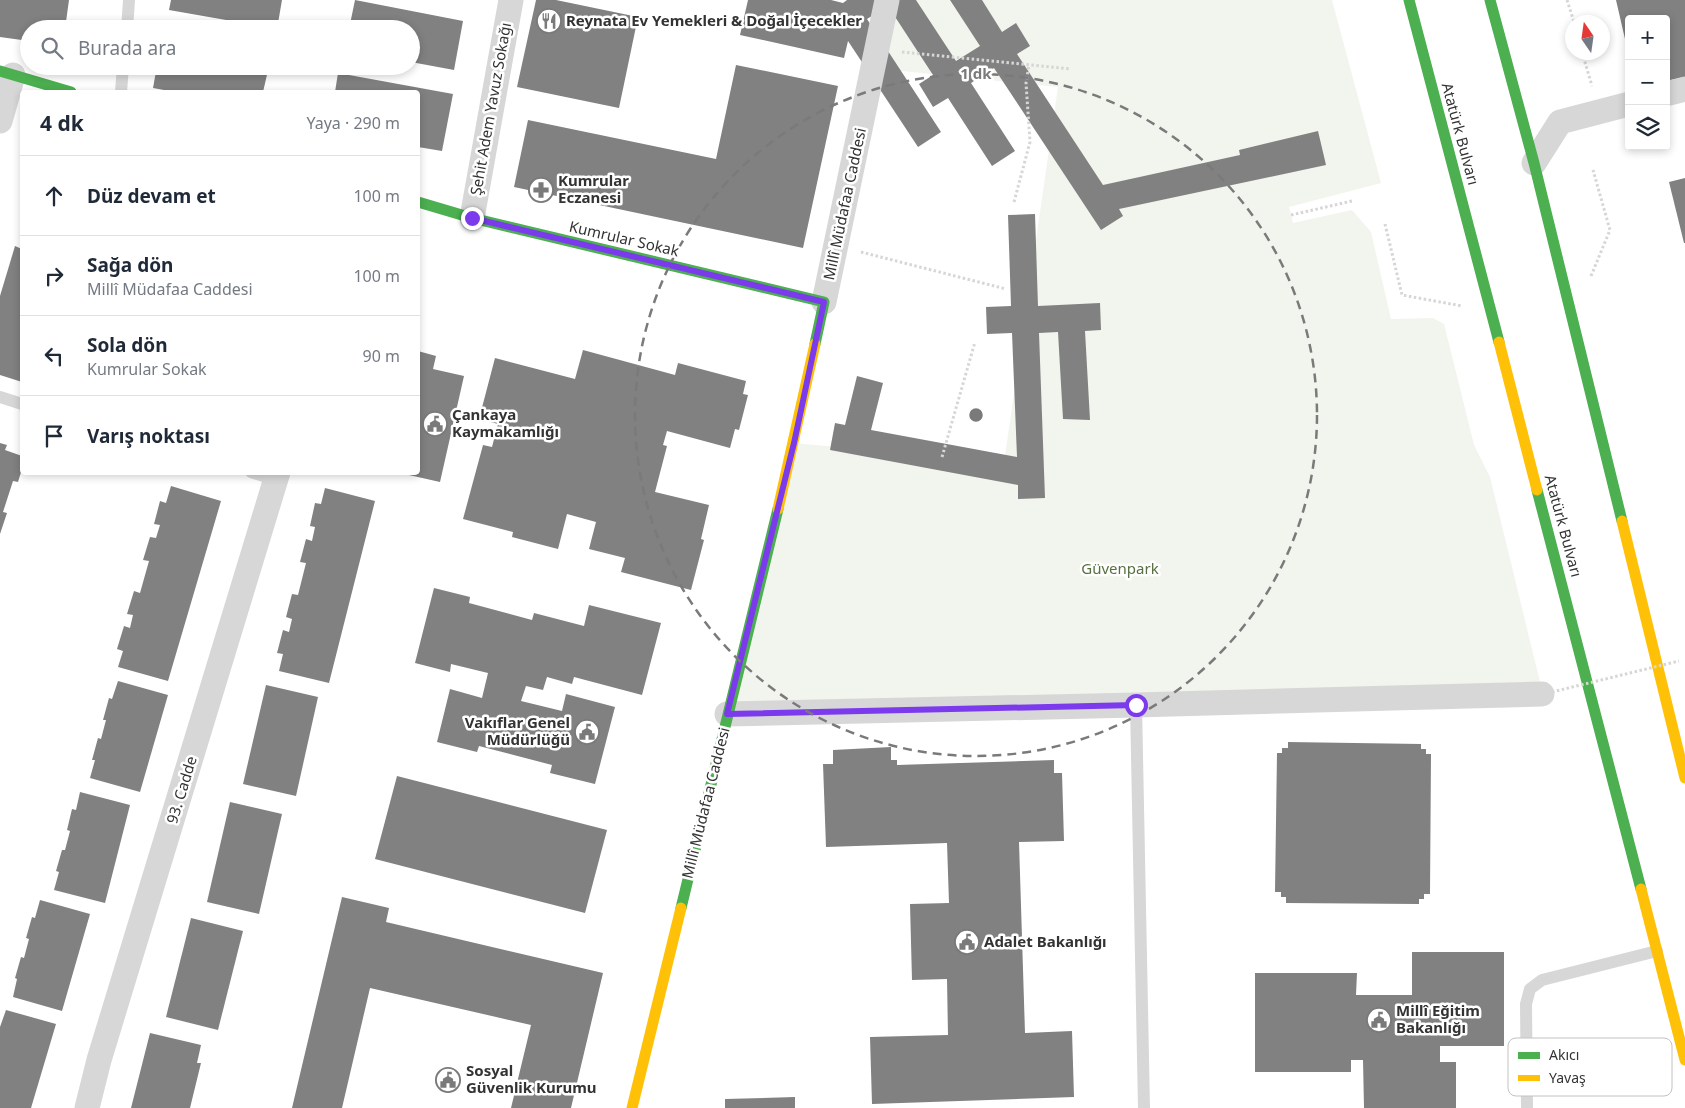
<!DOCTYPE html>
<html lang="tr">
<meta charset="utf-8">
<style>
:root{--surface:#fff;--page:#f6f6f7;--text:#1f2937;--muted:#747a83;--line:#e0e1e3}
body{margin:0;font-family:"Noto Sans",sans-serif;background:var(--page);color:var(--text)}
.controls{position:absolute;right:15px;top:15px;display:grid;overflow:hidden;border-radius:5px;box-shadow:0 2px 8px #0003}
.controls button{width:45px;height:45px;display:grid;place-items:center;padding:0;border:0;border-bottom:1px solid var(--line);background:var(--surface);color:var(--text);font:25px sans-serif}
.compass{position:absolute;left:1565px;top:15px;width:45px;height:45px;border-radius:50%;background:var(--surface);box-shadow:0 2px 8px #0003;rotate:347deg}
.stop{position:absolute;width:15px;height:15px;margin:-11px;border:4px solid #7c3aed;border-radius:50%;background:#fff}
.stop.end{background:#7c3aed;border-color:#fff;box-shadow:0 1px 5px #0008}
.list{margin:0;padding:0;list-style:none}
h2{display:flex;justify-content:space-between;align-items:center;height:65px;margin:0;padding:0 20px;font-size:21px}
h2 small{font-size:16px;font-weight:400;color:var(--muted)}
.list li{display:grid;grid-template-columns:32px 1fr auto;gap:15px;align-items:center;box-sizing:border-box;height:80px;padding:0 20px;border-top:1px solid var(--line)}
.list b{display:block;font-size:19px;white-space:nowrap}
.list p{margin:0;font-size:16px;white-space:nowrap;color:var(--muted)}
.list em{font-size:16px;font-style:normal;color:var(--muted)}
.icon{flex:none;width:28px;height:28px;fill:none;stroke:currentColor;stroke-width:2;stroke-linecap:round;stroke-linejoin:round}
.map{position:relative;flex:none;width:1685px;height:1108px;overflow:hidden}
.search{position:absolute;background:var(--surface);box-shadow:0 2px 8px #0003;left:20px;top:20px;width:400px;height:55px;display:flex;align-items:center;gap:12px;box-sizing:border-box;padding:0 18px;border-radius:28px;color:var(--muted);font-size:19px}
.panel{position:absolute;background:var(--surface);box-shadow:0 2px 8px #0003;left:20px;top:90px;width:400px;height:385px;border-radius:5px}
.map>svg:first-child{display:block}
.green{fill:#f1f5ed}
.building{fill:#818181}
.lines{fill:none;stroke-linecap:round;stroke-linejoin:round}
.path{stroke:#d6d6d6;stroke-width:3;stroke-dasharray:2.5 2.5;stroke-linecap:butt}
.lane{stroke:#d7d7d7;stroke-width:12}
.street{stroke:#d7d7d7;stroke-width:25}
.fast{stroke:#4caf50;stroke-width:11}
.slow{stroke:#ffc107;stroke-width:11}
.path-bridge{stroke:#d6d6d6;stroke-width:3;stroke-dasharray:2.5 2.5;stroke-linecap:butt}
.route{stroke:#7c3aed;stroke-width:6}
.ring{fill:none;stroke:#7a7a7a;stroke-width:2.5;stroke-dasharray:9 6}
.labels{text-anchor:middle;stroke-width:5;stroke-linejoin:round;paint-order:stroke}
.poi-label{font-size:15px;font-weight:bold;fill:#333;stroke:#fff;text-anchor:start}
.street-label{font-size:15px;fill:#333;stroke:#fff}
.park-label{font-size:15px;fill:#56703f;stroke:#fff}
.key{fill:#fff;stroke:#c2c2c2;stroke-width:1}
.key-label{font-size:14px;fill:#333}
.centre{fill:#7a7a7a;stroke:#fff;stroke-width:2.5}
.ring-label{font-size:15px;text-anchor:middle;font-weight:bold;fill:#7a7a7a;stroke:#fff;stroke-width:5;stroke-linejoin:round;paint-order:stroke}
</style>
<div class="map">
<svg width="1685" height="1108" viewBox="0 0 1685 1108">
<rect width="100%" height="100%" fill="#fff"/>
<polygon class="green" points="887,0 1332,0 1381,183 1289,207 1293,223 1352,210 1371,232 1391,319 1433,318 1444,324 1474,445 1490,477 1540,682 727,714 794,443 1004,463 1058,87 873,68"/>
<g class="building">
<polygon points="0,0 69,0 65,29 29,29 29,41 0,37"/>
<polygon points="171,0 282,0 277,29 169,10"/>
<polygon points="355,0 463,21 454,70 411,62 411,29 349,29"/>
<polygon points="536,0 556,0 638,17 619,108 517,87"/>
<polygon points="748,0 831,0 843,3 847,0 916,0 956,61 980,46 950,0 982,0 1002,32 1016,23 1030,46 1017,54 1103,185 1240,155 1239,150 1318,131 1326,165 1119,209 1123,216 1101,230 994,68 971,83 1015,151 992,166 948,98 933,107 919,84 933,75 888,6 867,19 941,132 918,147 848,41 844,58 740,35"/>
<polygon points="1616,0 1685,0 1685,77 1666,81 1666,19 1629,19 1628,52"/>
<polygon points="736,65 838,86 803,248 514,187 528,120 716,159"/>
<polygon points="157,66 269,66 263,92 175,92 153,88"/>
<polygon points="338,73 453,94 442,151 418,147 418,92 335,92"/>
<polygon points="1685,178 1685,243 1684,243 1669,182"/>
<polygon points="1035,214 1038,306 1100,303 1101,330 1085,331 1090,420 1063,419 1058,332 1039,333 1045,498 1018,499 1018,485 830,450 835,423 845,425 857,376 883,383 871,430 1017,457 1012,333 987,334 986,307 1011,306 1008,215"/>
<polygon points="15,246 22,249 22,382 0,375 0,296"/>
<polygon points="583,350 675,375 678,363 746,381 743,394 748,395 739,430 735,429 730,448 667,431 663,445 667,446 655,492 709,505 701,539 704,540 691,590 621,572 625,558 589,549 596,522 567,514 558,549 512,537 513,532 463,519 483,445 492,447 498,424 479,419 495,358 575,379"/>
<polygon points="418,351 436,356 433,369 464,376 440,482 400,473 418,472"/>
<polygon points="0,443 7,445 5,450 22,456 22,469 18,482 13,481 3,512 7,513 0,534"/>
<polygon points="171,486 221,501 168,681 118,667 123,651 117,649 124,626 130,628 133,615 127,614 134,591 140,593 149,561 143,560 150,537 156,538 160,525 154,524 160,501 166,503"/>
<polygon points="325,488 375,501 329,683 279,671 283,654 277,653 283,630 289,632 292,619 286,617 292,594 298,595 306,563 300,562 306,539 312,541 315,527 310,526 315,503 321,504"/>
<polygon points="434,588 470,597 469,603 532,620 534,613 584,626 589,605 661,623 642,695 574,677 572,684 547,677 543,690 526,686 521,701 562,711 566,694 615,707 595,784 550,773 552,765 479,746 477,752 437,742 450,689 482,698 488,673 451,664 450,672 415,663"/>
<polygon points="118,681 168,695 140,792 90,778 95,760 92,760 98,738 101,739 106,720 103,720 109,698 112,699"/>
<polygon points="266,685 318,697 296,796 243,784"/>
<polygon points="1288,742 1421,744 1421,749 1426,749 1426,754 1431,754 1430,894 1424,894 1424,899 1419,899 1419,904 1286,903 1286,897 1281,897 1281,892 1275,892 1277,753 1282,753 1282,748 1288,748"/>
<polygon points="891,747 891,760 897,760 897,765 1054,760 1054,773 1062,773 1064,841 1019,842 1025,1033 1072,1031 1074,1097 872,1104 870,1037 948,1035 947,979 912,980 910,904 949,903 947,843 826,847 823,764 833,764 833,750"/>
<polygon points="397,776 607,830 585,913 375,859"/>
<polygon points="80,792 130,805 105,903 54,890 59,872 56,871 62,850 65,850 70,831 67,830 72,809 76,810"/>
<polygon points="230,802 282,814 259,914 207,902"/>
<polygon points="342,897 389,908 386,922 603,973 571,1108 511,1108 531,1025 370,988 342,1108 292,1108"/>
<polygon points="40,900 90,914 62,1011 13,997 17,979 15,978 21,957 24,958 29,939 26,938 32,917 35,918"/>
<polygon points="191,918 243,931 218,1030 166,1017"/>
<polygon points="1412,952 1504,952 1504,1046 1440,1046 1440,1062 1456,1062 1456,1108 1364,1108 1363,1060 1351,1060 1351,1072 1255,1072 1255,973 1357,973 1356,995 1412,995"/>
<polygon points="6,1010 56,1024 31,1108 0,1108 0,1027"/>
<polygon points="150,1033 201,1045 197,1063 201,1063 190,1108 131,1108"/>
<polygon points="795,1097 795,1108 725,1108 725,1099"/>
</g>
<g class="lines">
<g class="path">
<polyline points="1567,0 1574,22"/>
<polyline points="902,52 1071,69"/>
<polyline points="1582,52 1592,86"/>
<polyline points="1014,202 1030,142 1026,83 1029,65"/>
<polyline points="1291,215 1352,201"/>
<polyline points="1385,224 1402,295 1462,306"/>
<polyline points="861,252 1006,289"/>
<polyline points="1591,276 1610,230 1593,170"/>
<polyline points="942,457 975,342"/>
</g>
<g class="lane">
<polyline points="127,29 129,0"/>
<polyline points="121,92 123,66"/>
<polyline points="0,397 22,404"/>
<polyline points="251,472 276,480"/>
<polyline points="1136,705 1144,1108"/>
<polyline points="1527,1108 1526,1004 1530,989 1542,980 1657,951"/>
</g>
<g class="street">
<polyline points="1666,94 1685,89"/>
<polyline points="0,121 13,75"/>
<polyline points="1534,163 1560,122 1629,104"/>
<polyline points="472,218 511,0"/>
<polyline points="824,302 887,0"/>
<polyline points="727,714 1136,705 1542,694"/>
<polyline points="87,1108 99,1060 278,472"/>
</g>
<g class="fast">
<polyline points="1409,0 1499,342"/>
<polyline points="1490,0 1534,163 1622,521"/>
<polyline points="0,71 71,92"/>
<polyline points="418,202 472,218 824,302 815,344"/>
<polyline points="1537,490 1641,889"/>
<polyline points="681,908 778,509"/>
</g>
<g class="slow">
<polyline points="1499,342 1537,490"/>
<polyline points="778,509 815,344"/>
<polyline points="1622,521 1685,778"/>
<polyline points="1641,889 1685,1060"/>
<polyline points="632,1108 681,908"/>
</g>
<polyline class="path-bridge" points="1552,692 1679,661"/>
</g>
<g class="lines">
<polyline class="route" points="472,218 824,302 794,443 727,714 1136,705"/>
</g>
<circle class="ring" cx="976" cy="415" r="341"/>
<defs>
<symbol id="restaurant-ring" viewBox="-11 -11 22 22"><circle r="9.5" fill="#fff" stroke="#7a7a7a" stroke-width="1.5"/><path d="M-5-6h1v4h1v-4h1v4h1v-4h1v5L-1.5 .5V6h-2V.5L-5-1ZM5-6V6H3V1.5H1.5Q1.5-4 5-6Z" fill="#7a7a7a"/></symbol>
<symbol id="pharmacy-ring" viewBox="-11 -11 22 22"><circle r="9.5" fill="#fff" stroke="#7a7a7a" stroke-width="1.5"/><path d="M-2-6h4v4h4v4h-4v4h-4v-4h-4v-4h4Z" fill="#7a7a7a"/></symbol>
<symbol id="civic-ring" viewBox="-11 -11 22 22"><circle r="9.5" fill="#fff" stroke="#7a7a7a" stroke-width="1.5"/><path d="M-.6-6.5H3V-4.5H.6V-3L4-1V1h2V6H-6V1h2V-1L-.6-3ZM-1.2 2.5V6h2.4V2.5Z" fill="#7a7a7a"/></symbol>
</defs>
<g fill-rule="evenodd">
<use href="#restaurant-ring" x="535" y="7" width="28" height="28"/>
<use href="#pharmacy-ring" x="527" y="176" width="28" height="28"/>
<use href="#civic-ring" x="421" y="410" width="28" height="28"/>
<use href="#civic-ring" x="573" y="718" width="28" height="28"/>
<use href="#civic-ring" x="953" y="928" width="28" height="28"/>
<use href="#civic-ring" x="1365" y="1006" width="28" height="28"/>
<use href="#civic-ring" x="434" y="1066" width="28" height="28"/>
</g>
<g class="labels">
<g class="poi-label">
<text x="566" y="26">Reynata Ev Yemekleri &amp; Doğal İçecekler</text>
<text x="558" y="186">Kumrular<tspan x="558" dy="17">Eczanesi</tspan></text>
<text x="452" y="420">Çankaya<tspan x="452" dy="17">Kaymakamlığı</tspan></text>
<text x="570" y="728" text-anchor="end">Vakıflar Genel<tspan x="570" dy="17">Müdürlüğü</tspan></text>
<text x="984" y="947">Adalet Bakanlığı</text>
<text x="1396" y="1016">Millî Eğitim<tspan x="1396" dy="17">Bakanlığı</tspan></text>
<text x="466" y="1076">Sosyal<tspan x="466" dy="17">Güvenlik Kurumu</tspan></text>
</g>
<g class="street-label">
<text transform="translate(491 109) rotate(-80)" y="5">Şehit Adem Yavuz Sokağı</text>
<text transform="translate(1460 134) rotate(75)" y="5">Atatürk Bulvarı</text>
<text transform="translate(845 204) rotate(-78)" y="5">Millî Müdafaa Caddesi</text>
<text transform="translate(624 239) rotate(13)" y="5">Kumrular Sokak</text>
<text transform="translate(1563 526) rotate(75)" y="5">Atatürk Bulvarı</text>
<text transform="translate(182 790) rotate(-73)" y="5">93. Cadde</text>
<text transform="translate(706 803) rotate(-76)" y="5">Millî Müdafaa Caddesi</text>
</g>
<g class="park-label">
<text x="1120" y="574">Güvenpark</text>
</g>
</g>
<rect x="1508" y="1038" width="164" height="58" rx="8" class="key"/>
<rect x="1518" y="1052" width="22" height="7" fill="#4caf50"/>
<rect x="1518" y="1075" width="22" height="6" fill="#ffc107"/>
<g class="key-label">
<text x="1549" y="1060">Akıcı</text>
<text x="1549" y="1083">Yavaş</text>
</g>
<circle cx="976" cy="415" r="8" class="centre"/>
<g class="ring-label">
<text x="976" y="79">1 dk</text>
</g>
</svg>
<div class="controls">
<button>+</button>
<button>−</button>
<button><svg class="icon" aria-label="layers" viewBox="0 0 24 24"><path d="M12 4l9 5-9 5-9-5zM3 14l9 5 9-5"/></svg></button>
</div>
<svg class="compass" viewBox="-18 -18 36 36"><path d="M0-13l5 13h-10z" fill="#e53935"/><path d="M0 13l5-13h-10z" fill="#747a83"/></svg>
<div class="stop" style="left:1136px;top:705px"></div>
<div class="stop end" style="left:472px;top:218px"></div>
<div class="search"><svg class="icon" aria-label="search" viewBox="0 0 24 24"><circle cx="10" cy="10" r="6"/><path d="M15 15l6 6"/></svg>Burada ara</div>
<section class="panel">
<h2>4 dk<small>Yaya · 290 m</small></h2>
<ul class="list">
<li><svg class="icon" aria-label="ahead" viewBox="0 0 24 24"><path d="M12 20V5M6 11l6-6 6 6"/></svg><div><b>Düz devam et</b></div><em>100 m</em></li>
<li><svg class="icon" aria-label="right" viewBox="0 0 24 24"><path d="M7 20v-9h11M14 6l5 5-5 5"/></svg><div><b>Sağa dön</b><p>Millî Müdafaa Caddesi</p></div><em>100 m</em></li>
<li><svg class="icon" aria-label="left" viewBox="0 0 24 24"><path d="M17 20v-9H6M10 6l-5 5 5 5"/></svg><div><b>Sola dön</b><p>Kumrular Sokak</p></div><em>90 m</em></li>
<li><svg class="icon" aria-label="arrive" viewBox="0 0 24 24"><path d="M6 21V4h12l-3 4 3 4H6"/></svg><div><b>Varış noktası</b></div></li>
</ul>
</section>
</div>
